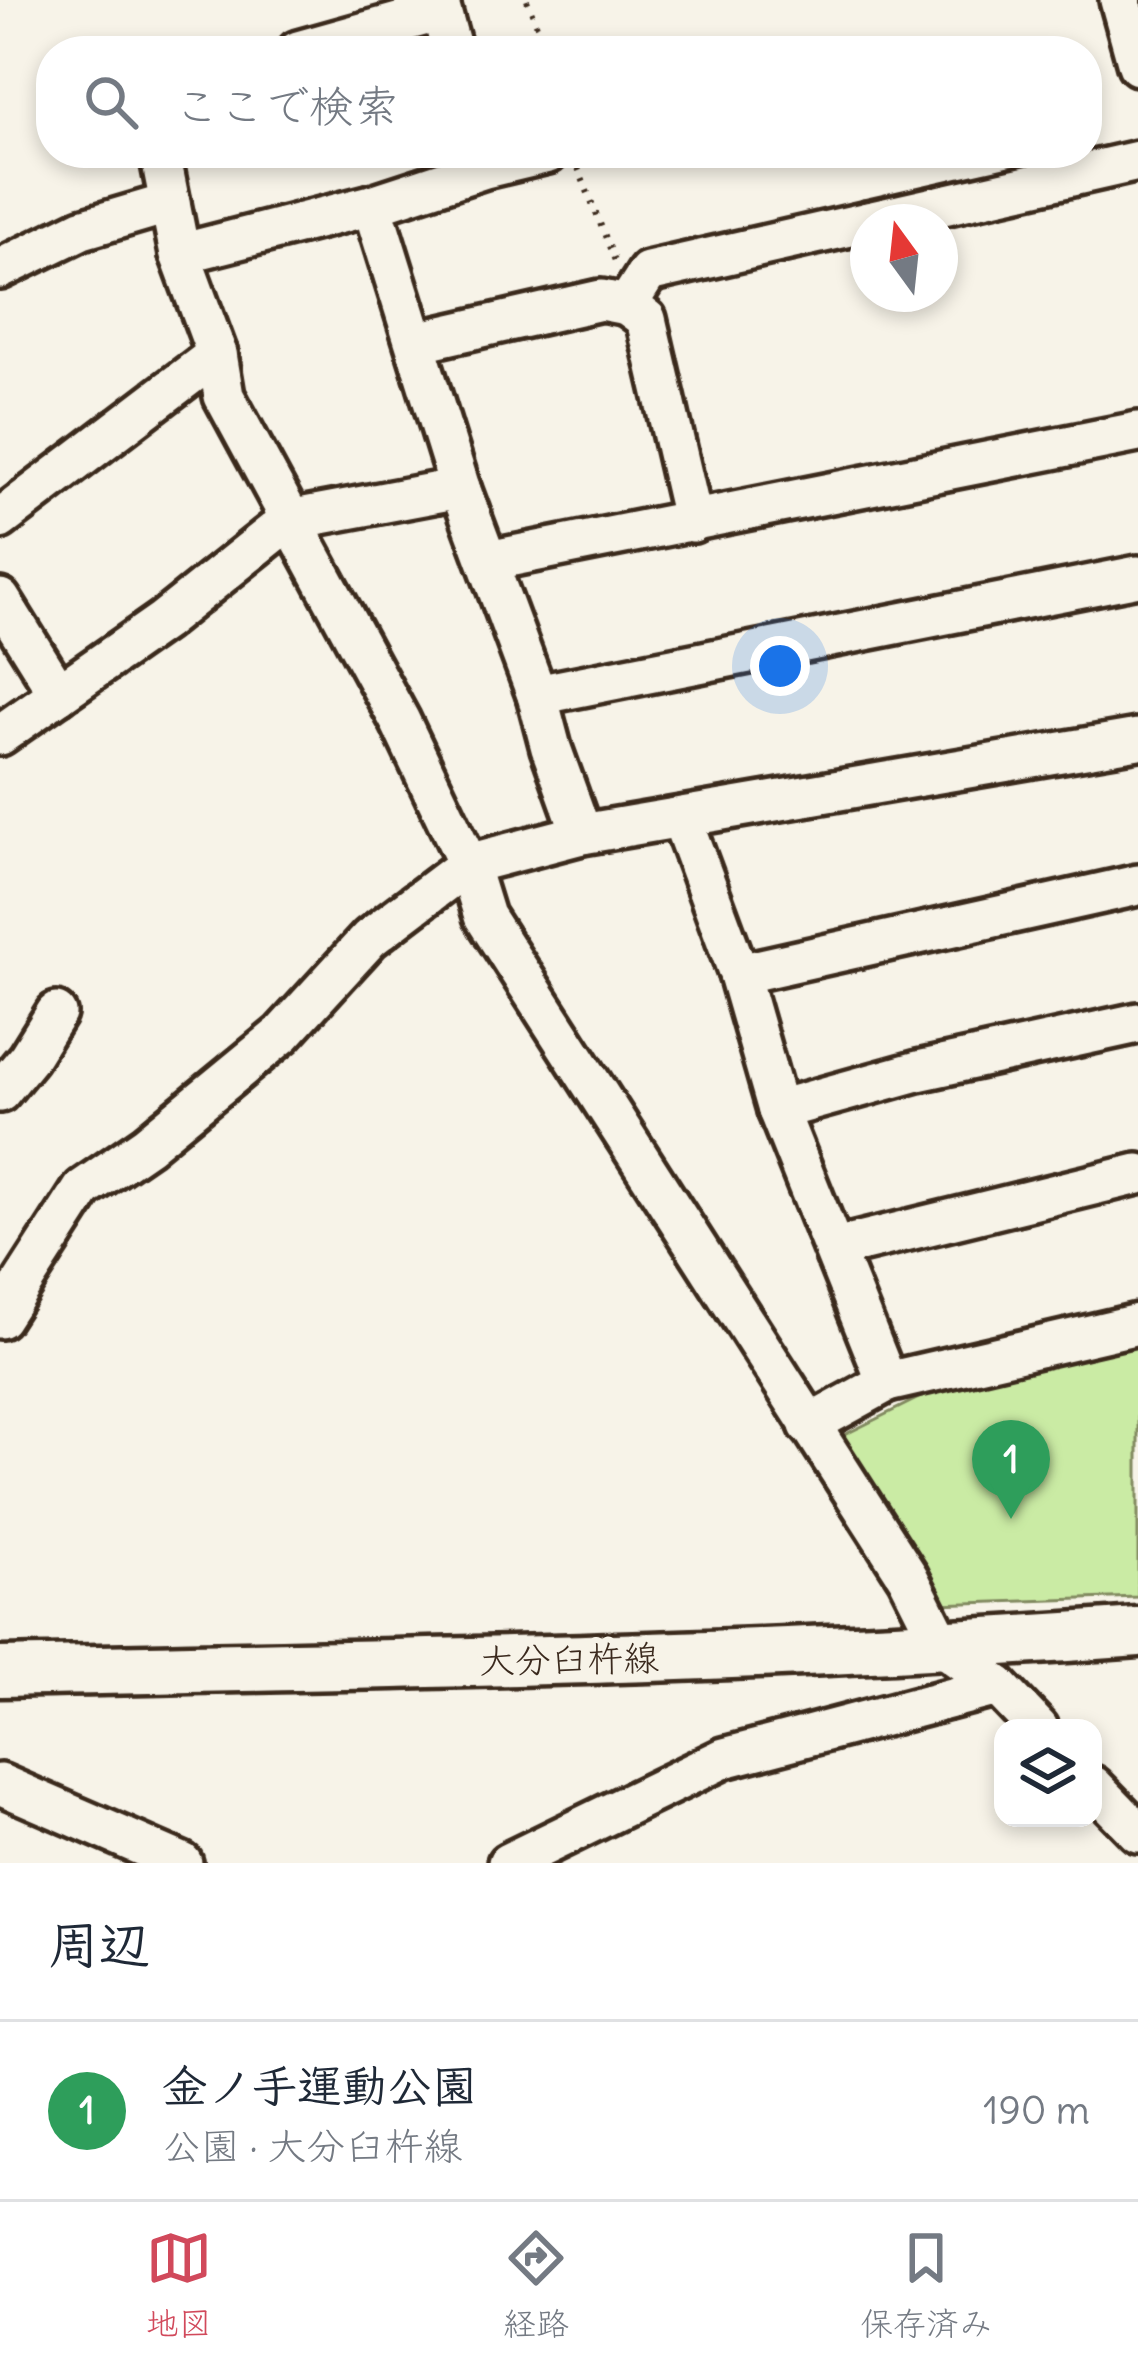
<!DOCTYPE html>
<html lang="ja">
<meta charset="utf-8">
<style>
:root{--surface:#fff;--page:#f2f2f3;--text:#1f2937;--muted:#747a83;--line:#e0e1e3;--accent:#d1495b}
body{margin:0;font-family:Delius,"Klee One",sans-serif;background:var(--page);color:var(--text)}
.controls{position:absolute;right:36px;bottom:36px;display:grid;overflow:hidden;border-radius:24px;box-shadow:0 6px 18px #0003}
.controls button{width:108px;height:108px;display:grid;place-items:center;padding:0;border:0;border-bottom:3px solid var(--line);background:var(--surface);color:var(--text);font:60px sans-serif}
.compass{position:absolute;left:850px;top:204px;width:108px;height:108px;border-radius:50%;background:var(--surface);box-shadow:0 6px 18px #0003;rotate:345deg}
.you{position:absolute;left:780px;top:666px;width:42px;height:42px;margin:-30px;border:9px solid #fff;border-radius:50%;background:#1a73e8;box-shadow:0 0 0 18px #1a73e833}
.badge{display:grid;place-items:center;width:78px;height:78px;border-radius:50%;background:var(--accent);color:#fff;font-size:39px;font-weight:700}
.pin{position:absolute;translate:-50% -99px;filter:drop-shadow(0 3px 6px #0008)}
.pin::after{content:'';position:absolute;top:63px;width:42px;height:36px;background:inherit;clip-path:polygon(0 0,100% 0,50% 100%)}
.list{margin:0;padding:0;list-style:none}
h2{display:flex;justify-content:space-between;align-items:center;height:156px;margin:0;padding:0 48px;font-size:51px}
h2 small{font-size:39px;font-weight:400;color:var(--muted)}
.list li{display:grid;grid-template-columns:78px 1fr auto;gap:36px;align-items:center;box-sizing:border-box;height:180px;padding:0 48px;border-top:3px solid var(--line)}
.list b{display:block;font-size:45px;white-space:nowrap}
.list p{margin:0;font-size:39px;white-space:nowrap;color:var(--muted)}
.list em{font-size:39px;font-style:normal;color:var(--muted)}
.icon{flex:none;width:66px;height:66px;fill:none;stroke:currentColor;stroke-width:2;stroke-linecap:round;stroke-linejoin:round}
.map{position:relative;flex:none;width:1138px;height:1863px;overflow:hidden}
.search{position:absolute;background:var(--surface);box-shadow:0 6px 18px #0003;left:36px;right:36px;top:36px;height:132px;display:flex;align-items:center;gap:30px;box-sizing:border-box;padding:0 42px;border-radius:48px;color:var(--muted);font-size:45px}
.sheet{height:336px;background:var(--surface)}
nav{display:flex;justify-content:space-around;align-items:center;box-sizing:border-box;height:168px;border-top:3px solid var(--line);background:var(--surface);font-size:33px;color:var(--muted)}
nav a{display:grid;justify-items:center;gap:6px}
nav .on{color:var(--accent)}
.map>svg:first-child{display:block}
.green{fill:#caeba4;stroke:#828a61;stroke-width:3}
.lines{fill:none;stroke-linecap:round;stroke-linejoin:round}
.minor-casing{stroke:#3b2a1e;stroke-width:48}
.major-casing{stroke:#3b2a1e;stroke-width:57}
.path{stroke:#3b2a1e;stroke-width:6;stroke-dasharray:3 9;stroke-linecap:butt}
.minor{stroke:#f7f3e8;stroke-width:39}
.major{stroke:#f7f3e8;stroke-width:48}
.labels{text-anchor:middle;stroke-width:12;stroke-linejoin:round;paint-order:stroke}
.street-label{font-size:36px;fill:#3b2a1e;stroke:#f7f3e8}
</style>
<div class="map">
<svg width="1138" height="1863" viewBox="0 0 1138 1863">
<rect width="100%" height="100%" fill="#f7f3e8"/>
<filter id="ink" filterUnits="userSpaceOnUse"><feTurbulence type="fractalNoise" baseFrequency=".00833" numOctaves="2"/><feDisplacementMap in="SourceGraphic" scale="24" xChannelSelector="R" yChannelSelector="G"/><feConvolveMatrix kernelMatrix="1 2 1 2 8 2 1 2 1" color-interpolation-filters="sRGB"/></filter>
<g filter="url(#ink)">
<polygon class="green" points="1138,1335 1138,1597 937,1604 834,1440 939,1388"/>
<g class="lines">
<defs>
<g id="minor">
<polyline points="1120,0 1138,65"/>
<polyline points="298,51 441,11 452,51"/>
<polyline points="160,153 180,254 217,354 224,396 400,721 468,864 484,916 908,1577 943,1647 998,1686 1038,1728"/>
<polyline points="372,205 460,488 537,695 551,748 582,834"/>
<polyline points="868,222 1138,161"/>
<polyline points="180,254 372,205 485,168 548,153"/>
<polyline points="0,269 82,229 170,203"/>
<polyline points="627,305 648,272 868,222"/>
<polyline points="416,342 601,300 627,305 646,319 693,522"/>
<polyline points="0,519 217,354"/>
<polyline points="488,561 1138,432"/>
<polyline points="0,599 59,694"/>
<polyline points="537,695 1138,576"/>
<polyline points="0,735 163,621 289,520 460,488"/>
<polyline points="682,820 739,974 778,1110 887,1382 1138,1324"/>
<polyline points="739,974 1138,885"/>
<polyline points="0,1092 28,1058 56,1013"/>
<polyline points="778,1110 918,1071 1138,1023"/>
<polyline points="835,1248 1138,1174"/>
<polyline points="0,1318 83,1189 147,1145 282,1034 370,938 468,864 582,834 1138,739"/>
<polyline points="809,1425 887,1382"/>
<polyline points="0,1784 182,1863"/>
<polyline points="1093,1786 1138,1832"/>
<polyline points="508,1863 724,1758 998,1686"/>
</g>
<path id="major" d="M0,1672C380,1664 759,1660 1138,1632"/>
</defs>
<use href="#minor" class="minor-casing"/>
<use href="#major" class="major-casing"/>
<g class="path">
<polyline points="527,0 547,51"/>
<polyline points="578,168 615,261"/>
</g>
<use href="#minor" class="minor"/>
<use href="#major" class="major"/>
</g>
</g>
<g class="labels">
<g class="street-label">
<text transform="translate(569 1659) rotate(-1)" y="13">大分臼杵線</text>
</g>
</g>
</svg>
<div class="controls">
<button><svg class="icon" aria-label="layers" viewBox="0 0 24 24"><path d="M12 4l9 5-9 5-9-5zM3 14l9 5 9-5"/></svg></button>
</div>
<svg class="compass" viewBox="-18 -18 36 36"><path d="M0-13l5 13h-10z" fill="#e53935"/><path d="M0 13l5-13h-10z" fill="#747a83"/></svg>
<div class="you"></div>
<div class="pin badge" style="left:1011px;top:1519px;background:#2e9e5b">1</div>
<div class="search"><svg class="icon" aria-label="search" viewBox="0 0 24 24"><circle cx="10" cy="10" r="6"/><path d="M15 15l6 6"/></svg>ここで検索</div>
</div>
<section class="sheet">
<h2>周辺<small></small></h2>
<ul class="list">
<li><span class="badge" style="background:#2e9e5b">1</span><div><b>金ノ手運動公園</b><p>公園 · 大分臼杵線</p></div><em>190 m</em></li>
</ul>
</section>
<nav>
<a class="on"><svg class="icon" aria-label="map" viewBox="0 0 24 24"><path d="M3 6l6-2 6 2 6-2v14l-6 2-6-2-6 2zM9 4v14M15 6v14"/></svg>地図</a>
<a><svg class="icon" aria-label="directions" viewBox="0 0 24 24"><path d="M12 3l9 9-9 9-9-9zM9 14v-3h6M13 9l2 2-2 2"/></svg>経路</a>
<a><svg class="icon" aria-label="saved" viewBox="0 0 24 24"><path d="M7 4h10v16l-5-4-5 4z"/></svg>保存済み</a>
</nav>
